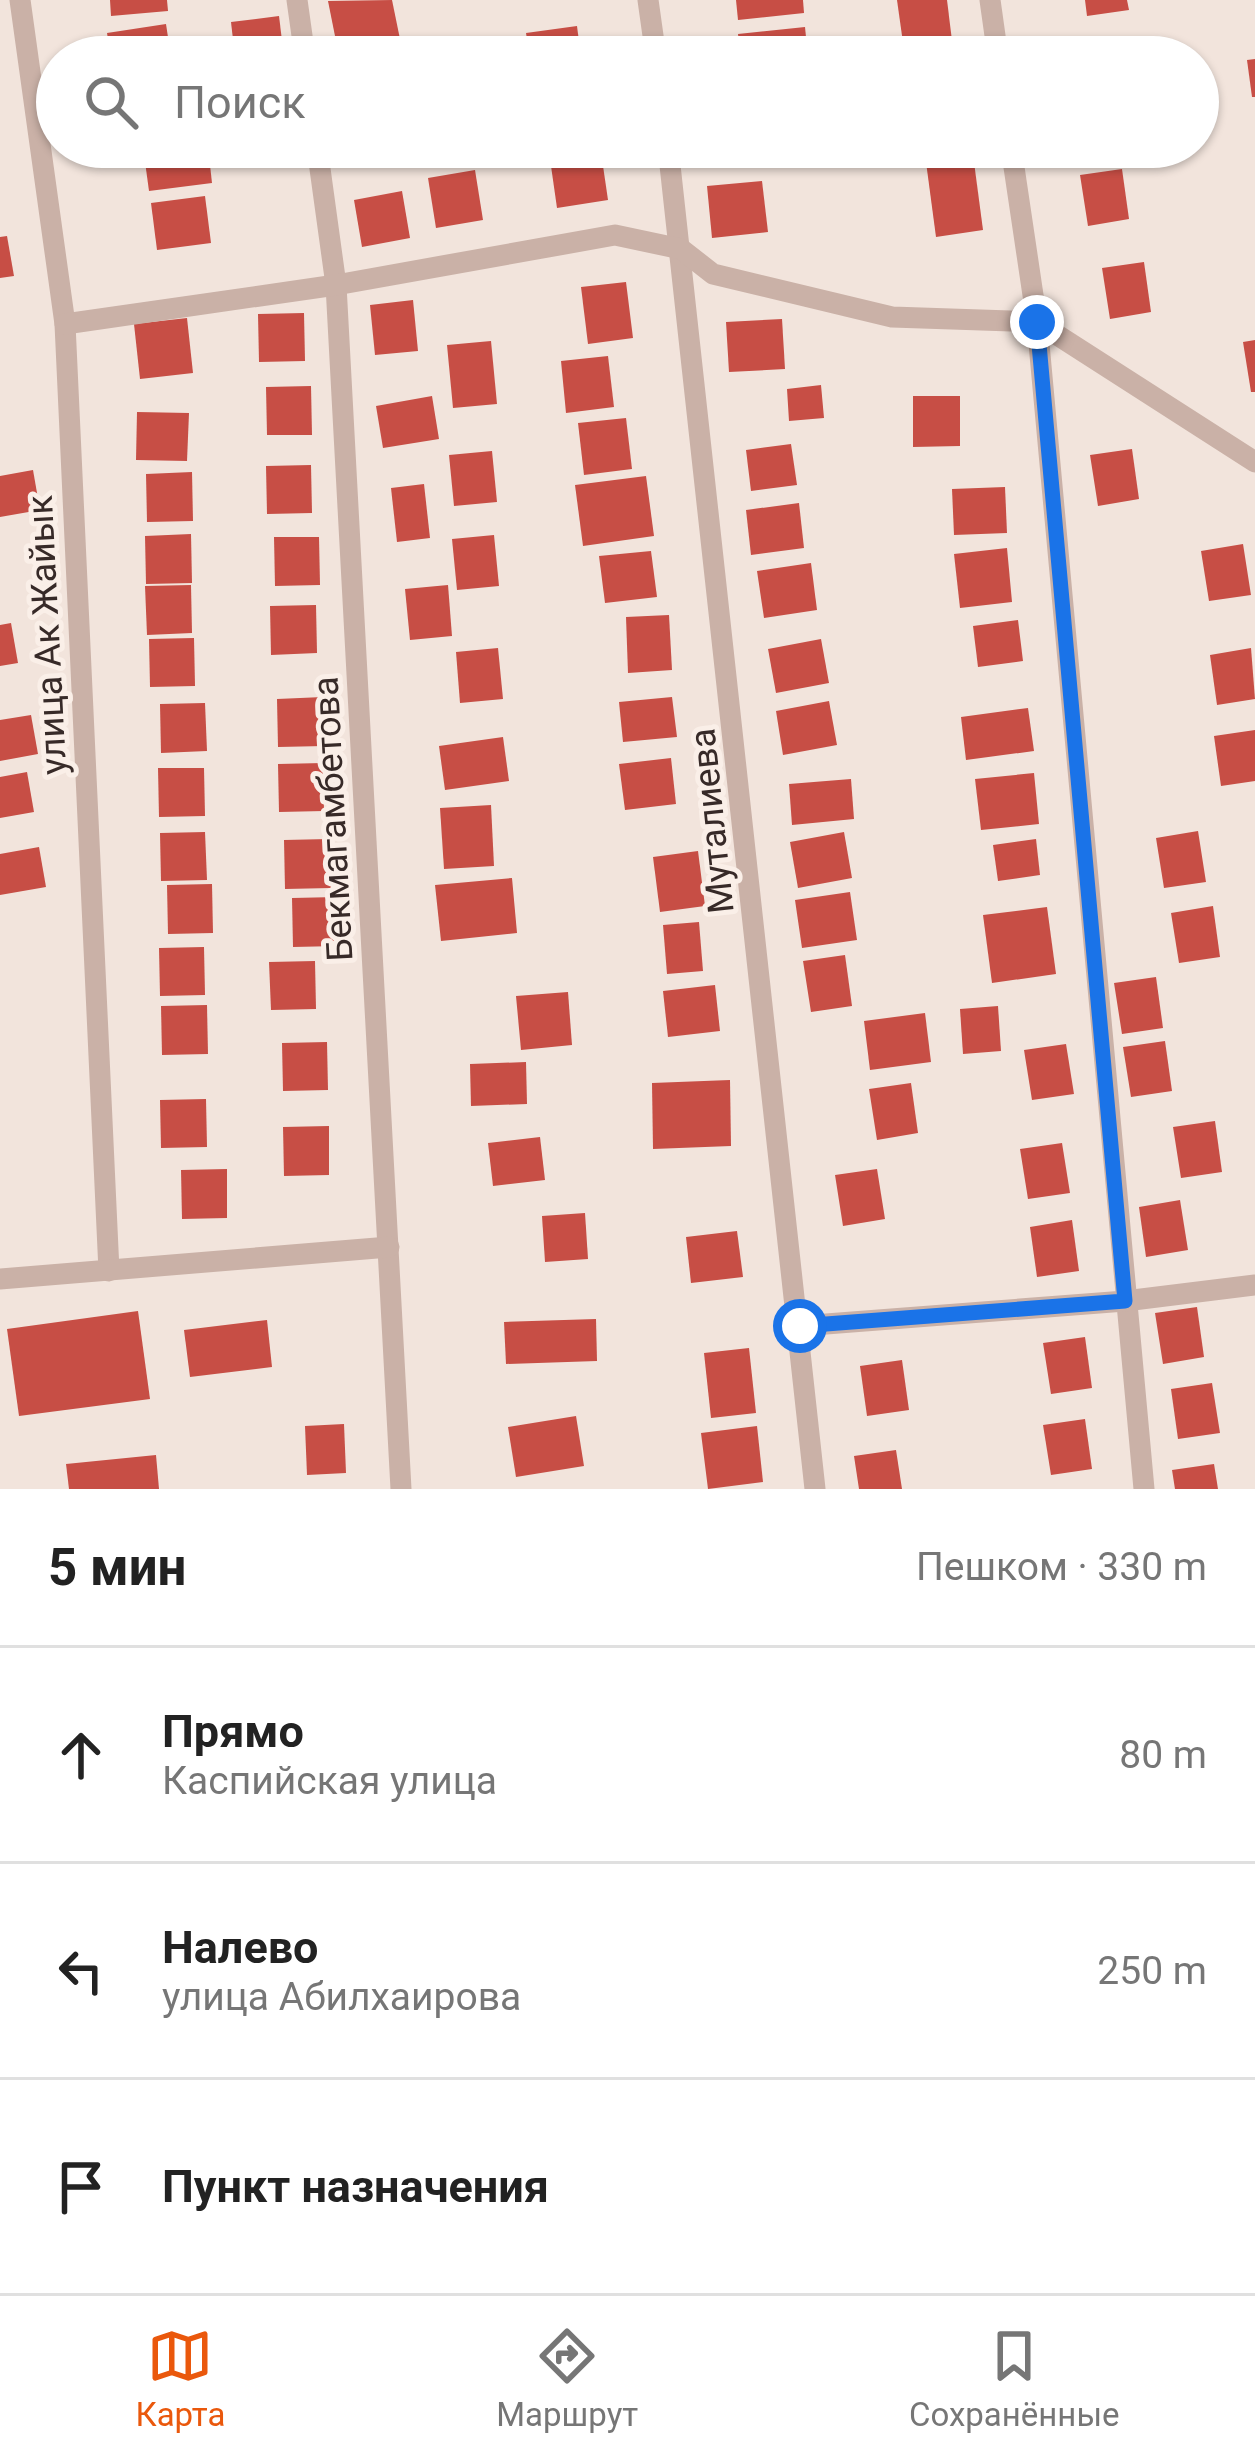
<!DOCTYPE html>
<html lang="ru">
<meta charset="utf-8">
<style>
:root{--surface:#fff;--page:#f2f2f2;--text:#222;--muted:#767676;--line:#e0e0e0;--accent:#ea580c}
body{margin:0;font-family:Roboto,sans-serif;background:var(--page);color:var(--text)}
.stop{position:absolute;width:36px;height:36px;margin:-27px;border:9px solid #1a73e8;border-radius:50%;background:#fff}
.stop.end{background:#1a73e8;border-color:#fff;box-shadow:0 3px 12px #0008}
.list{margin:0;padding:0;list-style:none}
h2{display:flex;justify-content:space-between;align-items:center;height:156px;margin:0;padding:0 48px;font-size:51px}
h2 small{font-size:39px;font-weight:400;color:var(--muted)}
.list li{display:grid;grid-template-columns:78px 1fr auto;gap:36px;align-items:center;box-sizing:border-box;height:216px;padding:0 48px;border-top:3px solid var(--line)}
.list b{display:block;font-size:45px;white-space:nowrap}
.list p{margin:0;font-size:39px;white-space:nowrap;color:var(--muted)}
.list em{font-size:39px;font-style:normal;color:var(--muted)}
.icon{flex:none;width:66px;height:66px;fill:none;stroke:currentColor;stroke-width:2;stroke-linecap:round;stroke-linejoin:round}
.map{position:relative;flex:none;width:1255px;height:1489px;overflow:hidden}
.search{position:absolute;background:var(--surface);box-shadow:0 3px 9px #0004;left:36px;right:36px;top:36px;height:132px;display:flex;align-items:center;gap:30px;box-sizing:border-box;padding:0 42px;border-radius:66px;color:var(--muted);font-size:45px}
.sheet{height:804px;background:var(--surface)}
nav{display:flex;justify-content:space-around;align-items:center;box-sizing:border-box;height:168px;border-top:3px solid var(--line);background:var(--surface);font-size:33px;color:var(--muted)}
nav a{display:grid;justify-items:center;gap:6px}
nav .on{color:var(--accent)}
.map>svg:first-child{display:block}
.building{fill:#c74e45}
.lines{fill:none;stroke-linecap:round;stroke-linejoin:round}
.minor{stroke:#cab1a7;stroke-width:21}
.route{stroke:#1a73e8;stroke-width:15}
.labels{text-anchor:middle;stroke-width:10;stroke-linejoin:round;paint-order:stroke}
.street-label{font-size:36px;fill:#372a28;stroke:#faefe8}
</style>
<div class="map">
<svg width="1255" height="1489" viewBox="0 0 1255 1489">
<rect width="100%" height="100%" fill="#f2e4dc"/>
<g class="building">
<polygon points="110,0 167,0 168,11 111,16"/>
<polygon points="392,0 401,44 339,56 328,1"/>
<polygon points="736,0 803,0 804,13 738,20"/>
<polygon points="897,0 947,0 954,57 905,57"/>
<polygon points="1085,0 1127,0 1129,10 1087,16"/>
<polygon points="279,16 284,57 235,57 231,22"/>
<polygon points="166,24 171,57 111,57 107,33"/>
<polygon points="577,26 581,57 530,57 526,33"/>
<polygon points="805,27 808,57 741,57 738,34"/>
<polygon points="1255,59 1255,97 1252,97 1247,60"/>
<polygon points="143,147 208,147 212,183 149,191"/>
<polygon points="348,147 386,147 386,150 349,155"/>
<polygon points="712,147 768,147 770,161 714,167"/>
<polygon points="924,147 972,147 983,230 936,237"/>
<polygon points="602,159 608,200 557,208 551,166"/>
<polygon points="1122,169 1129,219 1088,226 1080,175"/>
<polygon points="475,170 483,220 436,228 428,178"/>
<polygon points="762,181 768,232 712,238 707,186"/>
<polygon points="402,191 410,238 362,247 354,200"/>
<polygon points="205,196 211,243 157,250 151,203"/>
<polygon points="7,236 14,276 0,278 0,237"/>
<polygon points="1144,262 1151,312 1110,319 1102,268"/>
<polygon points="626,282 633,338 588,344 581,287"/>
<polygon points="413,300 418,351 375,355 370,305"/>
<polygon points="304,313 305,361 259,362 258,314"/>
<polygon points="187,318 193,373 140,379 134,324"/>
<polygon points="782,319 785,369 729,372 726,322"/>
<polygon points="1255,340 1255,392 1251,392 1243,342"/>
<polygon points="491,341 497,404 453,408 447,345"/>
<polygon points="608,356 614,407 566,413 561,361"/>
<polygon points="821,385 824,418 789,421 787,389"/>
<polygon points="311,386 312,435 267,435 266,387"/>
<polygon points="432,396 439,439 383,448 376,406"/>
<polygon points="913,396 960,396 960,446 913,447"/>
<polygon points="137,412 189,413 187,461 136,460"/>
<polygon points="626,418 632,469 584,475 578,423"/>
<polygon points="791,444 797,485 751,491 746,450"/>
<polygon points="1132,449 1139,499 1098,506 1090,455"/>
<polygon points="492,451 497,502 454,506 449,455"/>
<polygon points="311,465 312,513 267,514 266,466"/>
<polygon points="33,470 40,510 0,517 0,476"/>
<polygon points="192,472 193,521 147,522 146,474"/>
<polygon points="646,476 654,536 583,546 575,485"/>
<polygon points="424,484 430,538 397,542 391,488"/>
<polygon points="1005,487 1007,533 954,535 952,489"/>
<polygon points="799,503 804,548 751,555 746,510"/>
<polygon points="191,534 192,583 146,584 145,536"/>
<polygon points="494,535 499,586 457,590 452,539"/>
<polygon points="274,537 319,537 320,585 275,586"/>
<polygon points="1243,544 1251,595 1209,601 1201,551"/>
<polygon points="1007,548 1012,602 960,608 954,554"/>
<polygon points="651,551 657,597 605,603 599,556"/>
<polygon points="811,563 817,610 764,618 757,571"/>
<polygon points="191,585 192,633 147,635 145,586"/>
<polygon points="448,585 452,636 410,640 405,589"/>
<polygon points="316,605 317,653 271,655 270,606"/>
<polygon points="669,615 672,670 628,673 626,617"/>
<polygon points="1018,620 1023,661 978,667 973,626"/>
<polygon points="11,623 18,663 0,666 0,625"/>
<polygon points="194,638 195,686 150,687 149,639"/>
<polygon points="821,639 829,683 776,693 768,649"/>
<polygon points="498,648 503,699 460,703 456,652"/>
<polygon points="1251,648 1255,699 1217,705 1210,655"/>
<polygon points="323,697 324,746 278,747 277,699"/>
<polygon points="672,697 677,737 623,742 619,702"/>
<polygon points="829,701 837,745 783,755 776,711"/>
<polygon points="205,703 207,751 161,753 160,704"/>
<polygon points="1028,708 1034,751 966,760 961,717"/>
<polygon points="31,715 38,754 0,761 0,720"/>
<polygon points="1255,730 1255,781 1221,786 1214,736"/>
<polygon points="503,737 509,781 445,790 439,746"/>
<polygon points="671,758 676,804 625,810 619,764"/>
<polygon points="323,763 324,811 279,812 278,764"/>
<polygon points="158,768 204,768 205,816 159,817"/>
<polygon points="27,772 34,812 0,818 0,777"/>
<polygon points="1034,773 1039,824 981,830 975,779"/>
<polygon points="851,779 854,819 792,825 789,784"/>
<polygon points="491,805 494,866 444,869 440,808"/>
<polygon points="1198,831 1206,882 1164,888 1156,838"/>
<polygon points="205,832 207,880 161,881 160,833"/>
<polygon points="844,832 852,878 798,888 790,842"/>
<polygon points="329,839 331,888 285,889 284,840"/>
<polygon points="1036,839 1040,875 998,881 993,845"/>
<polygon points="39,847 46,887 0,895 0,854"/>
<polygon points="698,851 705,906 660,912 653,857"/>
<polygon points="512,878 517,933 441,941 435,885"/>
<polygon points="212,884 213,933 168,934 167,885"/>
<polygon points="850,892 857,940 802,948 795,900"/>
<polygon points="337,897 338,946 293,947 292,898"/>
<polygon points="1213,906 1220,957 1179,963 1171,913"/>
<polygon points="1047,907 1056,974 992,983 983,915"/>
<polygon points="699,922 703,971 667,974 663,925"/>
<polygon points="204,947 205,995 160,996 159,948"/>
<polygon points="845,955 852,1006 811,1012 803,961"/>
<polygon points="315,961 316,1009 271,1010 269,962"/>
<polygon points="1156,977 1163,1028 1122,1034 1114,983"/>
<polygon points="715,985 720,1031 668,1037 663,991"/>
<polygon points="568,992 572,1045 521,1050 516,996"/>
<polygon points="207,1005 208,1054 162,1055 161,1006"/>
<polygon points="998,1006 1001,1051 963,1054 960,1009"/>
<polygon points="925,1013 931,1062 870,1070 864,1021"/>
<polygon points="1165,1041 1172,1091 1131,1097 1123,1047"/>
<polygon points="327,1042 328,1090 283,1091 282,1043"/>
<polygon points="1066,1044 1074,1094 1032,1100 1024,1050"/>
<polygon points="526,1062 527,1104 471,1106 470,1064"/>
<polygon points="730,1080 731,1146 653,1149 652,1083"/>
<polygon points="911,1083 918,1133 877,1140 869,1089"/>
<polygon points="206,1099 207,1147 161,1148 160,1100"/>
<polygon points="1215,1121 1222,1172 1181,1178 1173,1127"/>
<polygon points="329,1126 329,1175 284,1176 283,1127"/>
<polygon points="540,1137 545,1180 493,1186 488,1143"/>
<polygon points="1062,1143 1070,1193 1028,1199 1020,1149"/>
<polygon points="227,1169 227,1218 182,1219 181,1170"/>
<polygon points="877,1169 885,1219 843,1226 835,1175"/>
<polygon points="1180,1200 1188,1250 1146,1257 1139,1207"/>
<polygon points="585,1213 588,1259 545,1262 542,1216"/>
<polygon points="1072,1220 1079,1271 1037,1277 1030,1227"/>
<polygon points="737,1231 743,1277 691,1283 686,1237"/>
<polygon points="1197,1307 1204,1357 1163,1364 1155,1313"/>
<polygon points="138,1311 150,1399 19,1416 7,1329"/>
<polygon points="596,1319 597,1361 506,1364 504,1322"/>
<polygon points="267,1320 272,1367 190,1377 184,1330"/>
<polygon points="1085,1337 1092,1388 1051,1394 1043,1343"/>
<polygon points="749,1348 756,1413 711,1418 704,1353"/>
<polygon points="902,1360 909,1410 867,1416 860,1366"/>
<polygon points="1212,1383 1220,1433 1178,1439 1171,1389"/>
<polygon points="576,1416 584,1466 516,1477 508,1427"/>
<polygon points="1085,1419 1092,1469 1051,1475 1043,1425"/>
<polygon points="344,1424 346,1473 307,1475 305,1426"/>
<polygon points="757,1426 763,1482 708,1489 701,1433"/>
<polygon points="896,1450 902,1489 859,1489 854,1456"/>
<polygon points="156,1455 159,1489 69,1489 66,1464"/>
<polygon points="1214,1464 1218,1489 1175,1489 1172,1470"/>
</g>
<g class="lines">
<g class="minor">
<polyline points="20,0 65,324 109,1271"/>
<polyline points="297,0 305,57"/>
<polyline points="648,0 656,57"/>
<polyline points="990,0 998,57"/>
<polyline points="317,147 336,285 401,1489"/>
<polyline points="668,147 815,1489"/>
<polyline points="1011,147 1037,322 1144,1489"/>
<polyline points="65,324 336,285 615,235 681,249 713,274 892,317 1037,322 1255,462"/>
<polyline points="0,1279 389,1247"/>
<polyline points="800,1326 1125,1301 1255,1285"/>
</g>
</g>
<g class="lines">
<polyline class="route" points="800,1326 1125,1301 1037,322"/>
</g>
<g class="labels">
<g class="street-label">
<text transform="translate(46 635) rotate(-93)" y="13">улица Ак Жайык</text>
<text transform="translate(332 819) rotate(-93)" y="13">Бекмагамбетова</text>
<text transform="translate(711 821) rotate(-96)" y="13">Муталиева</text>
</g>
</g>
</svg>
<div class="stop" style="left:800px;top:1326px"></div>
<div class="stop end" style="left:1037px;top:322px"></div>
<div class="search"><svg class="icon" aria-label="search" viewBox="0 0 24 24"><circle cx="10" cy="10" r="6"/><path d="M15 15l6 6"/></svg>Поиск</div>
</div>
<section class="sheet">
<h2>5 мин<small>Пешком · 330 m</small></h2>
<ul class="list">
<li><svg class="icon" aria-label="ahead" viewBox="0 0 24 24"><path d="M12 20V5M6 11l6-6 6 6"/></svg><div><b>Прямо</b><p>Каспийская улица</p></div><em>80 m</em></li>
<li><svg class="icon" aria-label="left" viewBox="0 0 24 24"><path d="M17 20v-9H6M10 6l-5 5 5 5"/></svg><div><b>Налево</b><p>улица Абилхаирова</p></div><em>250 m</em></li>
<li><svg class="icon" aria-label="arrive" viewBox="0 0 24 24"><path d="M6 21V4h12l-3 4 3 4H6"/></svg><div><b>Пункт назначения</b></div></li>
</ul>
</section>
<nav>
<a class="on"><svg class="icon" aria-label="map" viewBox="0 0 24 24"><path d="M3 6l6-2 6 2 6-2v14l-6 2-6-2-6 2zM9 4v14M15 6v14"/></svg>Карта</a>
<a><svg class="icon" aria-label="directions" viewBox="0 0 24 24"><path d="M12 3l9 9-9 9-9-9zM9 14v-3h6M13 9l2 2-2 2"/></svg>Маршрут</a>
<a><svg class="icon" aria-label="saved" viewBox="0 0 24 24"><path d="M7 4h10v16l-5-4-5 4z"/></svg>Сохранённые</a>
</nav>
